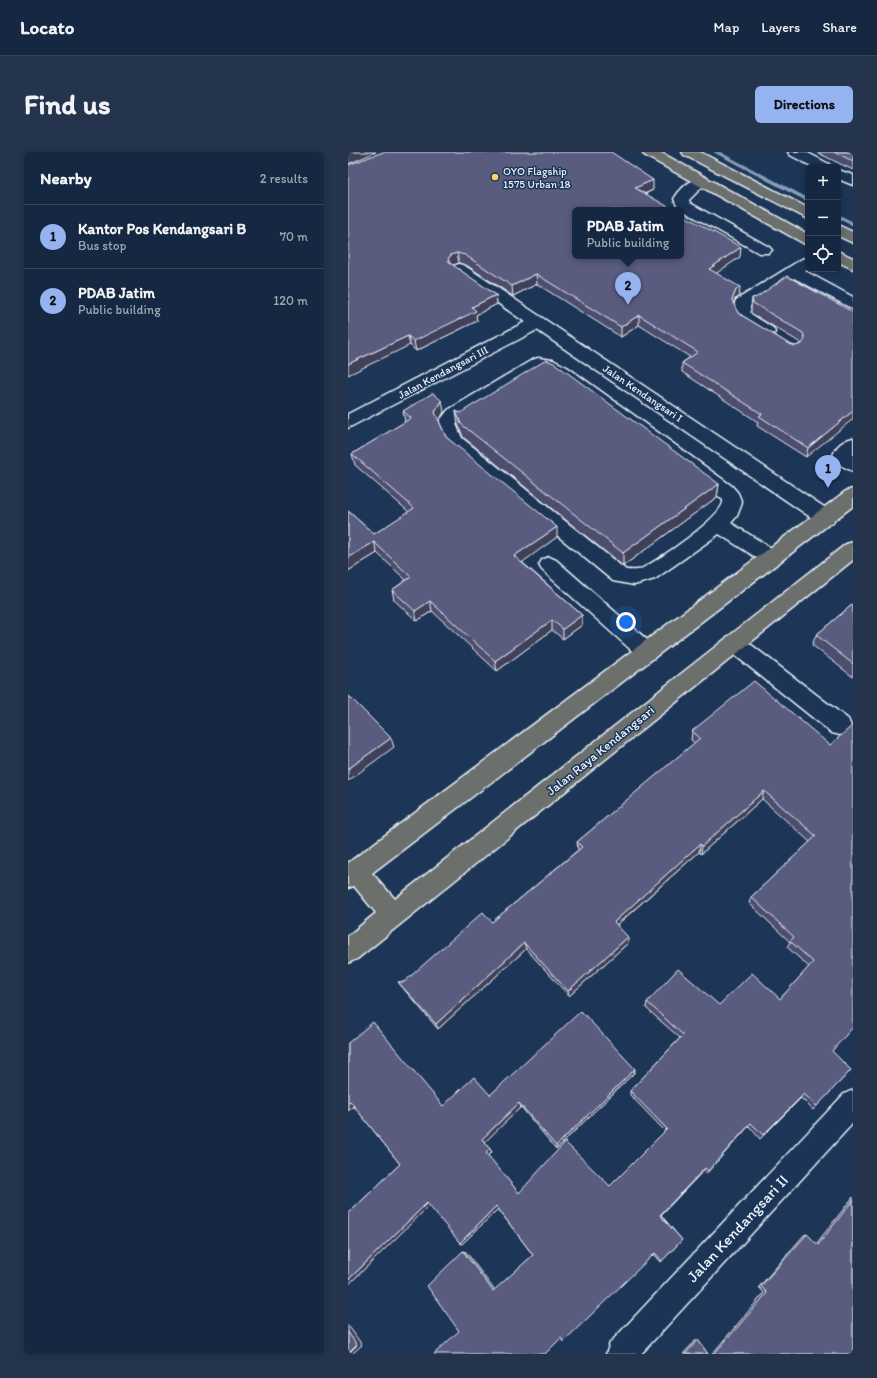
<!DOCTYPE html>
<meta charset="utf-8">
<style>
:root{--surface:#162841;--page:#23344c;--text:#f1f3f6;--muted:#9ea6b1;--line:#35445a;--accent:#95b2f1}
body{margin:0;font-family:Itim,sans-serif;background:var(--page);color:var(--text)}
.controls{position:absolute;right:12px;top:12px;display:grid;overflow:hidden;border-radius:6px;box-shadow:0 2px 10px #0003}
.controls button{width:36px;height:36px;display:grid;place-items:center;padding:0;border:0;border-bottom:1px solid var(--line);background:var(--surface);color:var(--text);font:20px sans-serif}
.you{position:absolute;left:278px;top:470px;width:14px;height:14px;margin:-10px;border:3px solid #fff;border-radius:50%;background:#1a73e8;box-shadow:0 0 0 6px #1a73e833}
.badge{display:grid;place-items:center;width:26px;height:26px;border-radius:50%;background:var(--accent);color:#111;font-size:13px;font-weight:700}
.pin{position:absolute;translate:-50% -33px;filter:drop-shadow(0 1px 2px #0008)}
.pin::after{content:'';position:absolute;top:21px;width:14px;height:12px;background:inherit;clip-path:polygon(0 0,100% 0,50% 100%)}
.popup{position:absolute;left:224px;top:55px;width:112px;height:52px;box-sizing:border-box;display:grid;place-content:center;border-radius:6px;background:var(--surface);filter:drop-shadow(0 1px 3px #0005);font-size:13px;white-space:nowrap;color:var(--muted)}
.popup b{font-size:15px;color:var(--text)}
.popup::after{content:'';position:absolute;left:50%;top:100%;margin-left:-8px;border:8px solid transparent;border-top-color:var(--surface)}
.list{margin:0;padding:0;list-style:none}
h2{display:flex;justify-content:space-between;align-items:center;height:52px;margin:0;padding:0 16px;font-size:17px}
h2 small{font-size:13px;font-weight:400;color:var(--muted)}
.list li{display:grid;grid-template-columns:26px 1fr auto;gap:12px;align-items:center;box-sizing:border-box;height:64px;padding:0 16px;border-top:1px solid var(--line)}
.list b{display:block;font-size:15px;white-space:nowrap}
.list p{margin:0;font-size:13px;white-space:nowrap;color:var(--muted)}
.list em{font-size:13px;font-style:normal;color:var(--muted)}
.icon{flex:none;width:22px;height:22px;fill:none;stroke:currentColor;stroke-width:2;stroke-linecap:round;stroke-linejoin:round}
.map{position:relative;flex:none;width:505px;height:1202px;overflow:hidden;border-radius:6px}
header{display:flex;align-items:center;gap:24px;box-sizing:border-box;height:56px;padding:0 20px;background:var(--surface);border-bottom:1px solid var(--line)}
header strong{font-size:19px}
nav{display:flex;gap:22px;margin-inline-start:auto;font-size:14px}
.intro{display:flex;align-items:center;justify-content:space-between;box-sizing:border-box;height:96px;padding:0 24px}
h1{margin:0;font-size:28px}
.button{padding:10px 18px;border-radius:6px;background:var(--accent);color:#111;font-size:14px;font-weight:700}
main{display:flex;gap:24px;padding:0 24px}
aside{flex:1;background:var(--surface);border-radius:6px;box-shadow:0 2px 10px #0003}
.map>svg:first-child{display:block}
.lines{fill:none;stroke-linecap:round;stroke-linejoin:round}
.stream{fill:#879fb8;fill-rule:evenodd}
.minor-casing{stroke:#e8f1f8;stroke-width:3}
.major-casing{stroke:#e8f1f8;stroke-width:3}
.minor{fill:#1d3557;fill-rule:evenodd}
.major{fill:#6c706d;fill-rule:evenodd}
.wall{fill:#4d4e6d;stroke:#e8f1f8}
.shaded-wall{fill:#3f4059;stroke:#e8f1f8}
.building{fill:#5a5b7f;stroke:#e8f1f8}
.poi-dot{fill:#ffd166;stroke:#1d3557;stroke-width:1.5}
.labels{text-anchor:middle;stroke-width:3;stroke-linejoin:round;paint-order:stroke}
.far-poi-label{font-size:11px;fill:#e8f1f8;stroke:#1d3557;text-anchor:start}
.far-street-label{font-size:11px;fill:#e8f1f8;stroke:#1d3557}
.street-label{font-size:13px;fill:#e8f1f8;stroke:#1d3557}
.near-street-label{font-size:16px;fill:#e8f1f8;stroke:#1d3557}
</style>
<header>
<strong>Locato</strong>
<nav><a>Map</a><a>Layers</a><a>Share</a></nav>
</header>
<div class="intro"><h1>Find us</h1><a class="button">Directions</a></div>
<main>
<aside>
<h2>Nearby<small>2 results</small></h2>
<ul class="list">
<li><span class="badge">1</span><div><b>Kantor Pos Kendangsari B</b><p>Bus stop</p></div><em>70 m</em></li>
<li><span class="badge">2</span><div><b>PDAB Jatim</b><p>Public building</p></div><em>120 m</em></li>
</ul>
</aside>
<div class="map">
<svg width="505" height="1202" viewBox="0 0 505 1202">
<rect width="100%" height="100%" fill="#1d3557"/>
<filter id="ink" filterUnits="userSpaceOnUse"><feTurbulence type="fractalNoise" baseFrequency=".025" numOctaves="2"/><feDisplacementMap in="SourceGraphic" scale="8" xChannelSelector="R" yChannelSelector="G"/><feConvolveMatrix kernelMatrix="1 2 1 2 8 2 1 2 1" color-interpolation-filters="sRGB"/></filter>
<g filter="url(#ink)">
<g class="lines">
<g class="stream">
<polygon points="365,0 372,0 460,46 460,50"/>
<polygon points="490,62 505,70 505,74 490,66"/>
</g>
<defs>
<g id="minor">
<polygon points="440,0 458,0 481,12 483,15 465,15 442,3"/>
<polygon points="490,18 505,23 505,33 490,27"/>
<path d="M353,25L358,26L360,29L341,48L342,51L421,95L424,98L421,101H411L330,56L326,47C332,37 341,28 353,25Z"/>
<path d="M460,105V117L457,119L505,145V157L446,126L402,154L403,162L425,176L427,180L425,184C410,188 388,172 385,157L388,148L454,107Z"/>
<polygon points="111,112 117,114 485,361 487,366 485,371 478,373 471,371 189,178 0,276 0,262 177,170 105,120 103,117 105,114"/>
<path d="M190,206L205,208L219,215L384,334L390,341L394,351L389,364L383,371L431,401L434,406L431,411L424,413L417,411L371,382L307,427L286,433L265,429L101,295L90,271L100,258L184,208ZM193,218L207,223L364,339L375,348C378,363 308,410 293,417C289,419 283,418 278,418L114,286L108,272L112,266Z"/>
<path d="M505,286V319C497,316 489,312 485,304C487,294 496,288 505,286Z"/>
<polygon points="201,405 208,408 306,494 309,500 306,506 299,508 292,506 194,418 191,413 194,408"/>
<polygon points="386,483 393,485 500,567 503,574 500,581 492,583 484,581 379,497 376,491 379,485"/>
<polygon points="505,938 505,971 293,1202 258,1202 262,1191 496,942"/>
</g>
<g id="major">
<polygon points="294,0 312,0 460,82 460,93 455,91 296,3"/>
<polygon points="334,0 352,0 460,56 460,67 336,3"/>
<polygon points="490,73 505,80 505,91 490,84"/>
<polygon points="490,99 505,106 505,117 490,110"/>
<polygon points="505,337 505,354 24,721 47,747 498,392 505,390 505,408 9,807 0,811 0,784 28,761 6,734 0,736 0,711 498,339"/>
</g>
</defs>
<use href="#minor" class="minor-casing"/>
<use href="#major" class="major-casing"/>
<use href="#minor" class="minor"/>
<use href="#major" class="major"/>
</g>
<g class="wall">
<polygon points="468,0 505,0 505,18"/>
<polygon points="0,13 305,38 297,42 392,105 368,121 391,145 387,147 385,151 390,161 441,192 447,194 453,192 453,191 403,161 403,156 404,146 505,160 458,305 409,274 410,270 334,220 334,211 342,205 291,173 273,185 189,132 165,144 118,113 111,111 104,113 148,143 149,152 128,163 129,169 68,199 62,193"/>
<polygon points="55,259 96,260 91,269 98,285 209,385 174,410 234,463 234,473 215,487 204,478 149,519 84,459 69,469 46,448 44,438 58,428 29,401 0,419 0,359 26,382 61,360 7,313 4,302 57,270"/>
<polygon points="108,259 112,261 371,332 369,345 275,414 115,285 110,272"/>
<polygon points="505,452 505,525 464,493 468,483"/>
<polygon points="344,579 482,593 484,899 503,918 465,958 453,946 412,987 401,974 358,1022 355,1019 313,1063 334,1088 313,1110 306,1102 213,1186 111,1179 115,1099 118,1100 146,1139 185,1103 150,1057 114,1092 81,1053 0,1133 0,1062 52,1012 6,954 0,959 0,891 95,954 142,943 287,917 286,921 208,997 173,955 136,990 144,1000 140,1004 171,1041 262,1034 317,979 282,943 282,939 332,886 298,856 299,850 371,853 432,847 461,815 439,795 442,790 401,751 403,745 462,690 414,647 353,702 351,700 269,773 280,791 221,844 178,797 90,877 54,835 50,830 56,830 144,770 230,698 229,690 347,591 343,588"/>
<polygon points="505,1045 505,1202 364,1202 416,1141 411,1135 456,1083 459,1082 468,1092"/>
<polygon points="348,1188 350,1188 360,1202 335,1202"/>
</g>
<g class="shaded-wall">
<polygon points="3,0 28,0 0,12 0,1"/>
<polygon points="305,28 305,38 287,46 287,36"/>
<polygon points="393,95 392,105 360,127 361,117"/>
<polygon points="109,101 111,111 105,113 102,116 100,107 103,103"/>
<polygon points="188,122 189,132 165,144 164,134"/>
<polygon points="392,135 391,145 387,147 383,157 384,148 388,138"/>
<polygon points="148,143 149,152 128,163 129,169 68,199 66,189 124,155"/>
<polygon points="291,163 291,173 273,185 273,175"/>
<polygon points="60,184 62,193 0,223 0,212"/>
<polygon points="94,249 96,260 89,272 87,260"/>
<polygon points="505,259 505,267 458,305 460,296"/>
<polygon points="371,332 369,345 275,414 275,401"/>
<polygon points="209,375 209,385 168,415 166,404"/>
<polygon points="26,390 29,401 0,419 0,406"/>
<polygon points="82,449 84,459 69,469 67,459"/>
<polygon points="234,463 234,473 215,487 215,477"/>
<polygon points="204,468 204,478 149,519 147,509"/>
<polygon points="43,586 46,595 0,629 0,617"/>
<polygon points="416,639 414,647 353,702 354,694"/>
<polygon points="352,692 351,700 265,776 266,770"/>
<polygon points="280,785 280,791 221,844 220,839"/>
<polygon points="176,791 178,797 90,877 88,872"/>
<polygon points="287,917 286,921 208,997 208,994"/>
<polygon points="2,949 6,953 0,959 0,951"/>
<polygon points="171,951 173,955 136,991 134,987"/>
<polygon points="142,997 144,1000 140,1004 138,1001"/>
<polygon points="357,1016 355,1019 311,1065 312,1063"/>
<polygon points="79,1051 82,1053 0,1133 0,1128"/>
<polygon points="148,1054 150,1057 114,1092 112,1091"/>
<polygon points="115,1099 118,1100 148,1140 145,1139"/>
<polygon points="0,1173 14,1193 4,1202 0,1202"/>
</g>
<g class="building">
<polygon points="35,0 263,0 305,28 287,36 326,58 227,58 227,104 333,104 333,62 393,95 361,117 392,135 388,138 384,148 390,161 441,192 447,194 454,192 457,187 455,181 405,151 404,146 409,145 439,124 505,160 505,259 460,296 411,264 414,262 334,211 350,200 291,163 273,175 188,122 164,134 117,103 109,101 103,103 100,107 102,111 148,143 124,155 128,159 66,189 60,184 0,212 0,13"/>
<polygon points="486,0 505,0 505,9"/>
<polygon points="198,208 206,211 371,332 275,401 113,272 108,259 112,261"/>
<polygon points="85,241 94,249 87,260 98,285 209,375 166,404 234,463 215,477 204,468 147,509 82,449 67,459 44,438 63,425 26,390 0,406 0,359 26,382 66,356 4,302 63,266 55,259"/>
<polygon points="505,452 505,512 468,483"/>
<polygon points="406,529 482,593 505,573 505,875 484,899 503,918 469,954 456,942 415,983 403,971 360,1019 357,1016 312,1063 334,1088 314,1109 307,1101 215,1190 213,1186 197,1202 86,1202 111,1179 79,1134 115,1099 145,1139 185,1103 148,1054 112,1091 79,1051 0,1128 0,1062 52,1012 2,949 0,951 0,891 25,870 95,954 126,925 142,943 233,859 287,917 208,994 171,951 134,987 142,997 138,1001 171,1041 217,990 262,1034 319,977 282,939 335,883 299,850 330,817 371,853 404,821 432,847 465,810 442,789 446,785 403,745 468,684 416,639 354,694 352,692 266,770 280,785 220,839 176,791 88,872 50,830 56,830 135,760 144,770 234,695 229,690 352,586 344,579"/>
<polygon points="0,543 43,586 0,617"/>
<polygon points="505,1048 505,1202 366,1202 419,1141 413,1134 459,1082 470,1093"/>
<polygon points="0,1180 9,1193 0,1202"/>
<polygon points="350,1188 360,1202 337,1202"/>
</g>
</g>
<circle class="poi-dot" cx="147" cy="25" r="4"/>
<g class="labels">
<g class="far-poi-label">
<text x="155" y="23">OYO Flagship<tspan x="155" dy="13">1575 Urban 18</tspan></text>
</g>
<g class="far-street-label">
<text transform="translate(95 220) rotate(-28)" y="4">Jalan Kendangsari III</text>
<text transform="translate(295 241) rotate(34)" y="4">Jalan Kendangsari I</text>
</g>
<g class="street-label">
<text transform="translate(252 598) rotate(-39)" y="5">Jalan Raya Kendangsari</text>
</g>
<g class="near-street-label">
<text transform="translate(389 1076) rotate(-47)" y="6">Jalan Kendangsari II</text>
</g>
</g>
</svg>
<div class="controls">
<button>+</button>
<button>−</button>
<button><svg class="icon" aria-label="locate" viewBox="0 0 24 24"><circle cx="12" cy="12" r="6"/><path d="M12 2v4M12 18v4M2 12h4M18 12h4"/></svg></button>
</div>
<div class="you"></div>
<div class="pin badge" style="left:480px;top:336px">1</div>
<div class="pin badge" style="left:280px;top:153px">2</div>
<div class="popup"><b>PDAB Jatim</b>Public building</div>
</div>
</main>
